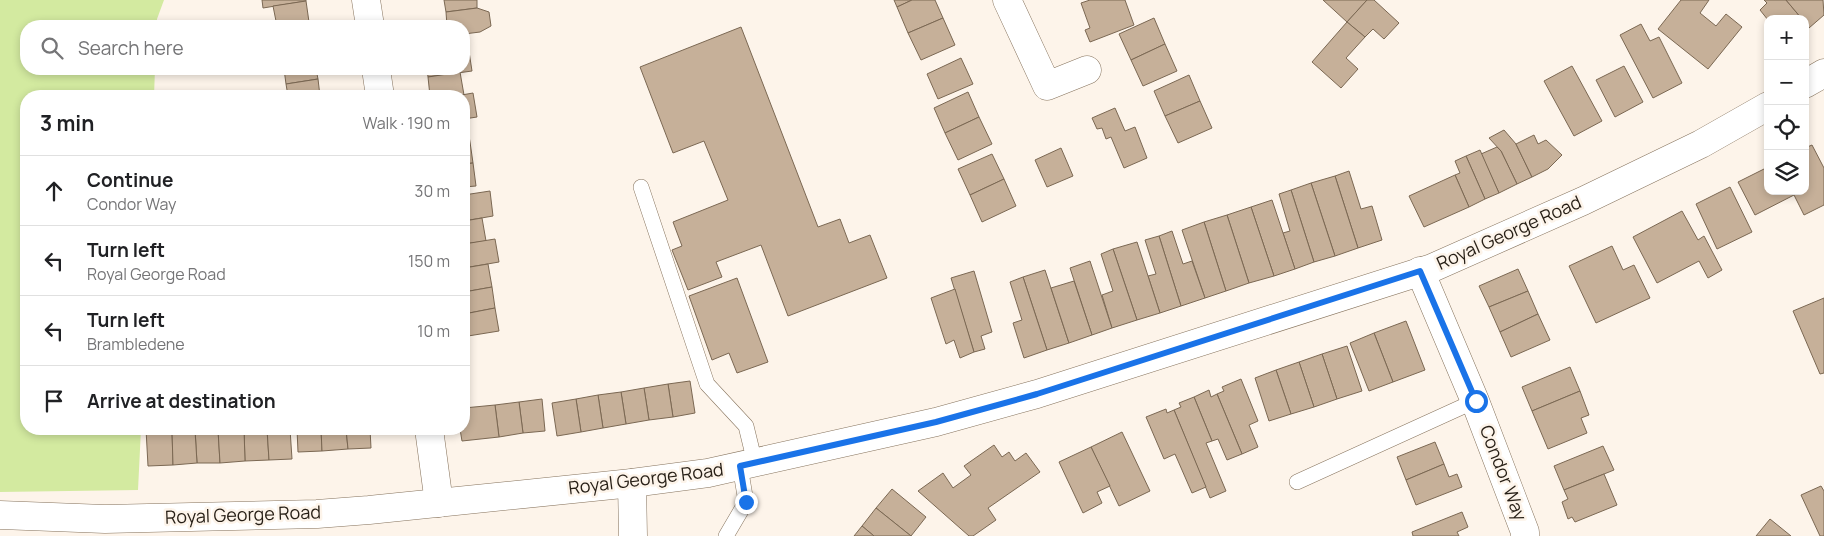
<!DOCTYPE html>
<meta charset="utf-8">
<style>
:root{--surface:#fff;--page:#f2f2f2;--text:#202124;--muted:#757577;--line:#e0e0e0}
body{margin:0;font-family:Manrope,sans-serif;background:var(--page);color:var(--text)}
.controls{position:absolute;right:15px;top:15px;display:grid;overflow:hidden;border-radius:10px;box-shadow:0 2px 8px #0003}
.controls button{width:45px;height:45px;display:grid;place-items:center;padding:0;border:0;border-bottom:1px solid var(--line);background:var(--surface);color:var(--text);font:25px sans-serif}
.stop{position:absolute;width:15px;height:15px;margin:-11px;border:4px solid #1a73e8;border-radius:50%;background:#fff}
.stop.end{background:#1a73e8;border-color:#fff;box-shadow:0 1px 5px #0008}
.list{margin:0;padding:0;list-style:none}
h2{display:flex;justify-content:space-between;align-items:center;height:65px;margin:0;padding:0 20px;font-size:21px}
h2 small{font-size:16px;font-weight:400;color:var(--muted)}
.list li{display:grid;grid-template-columns:32px 1fr auto;gap:15px;align-items:center;box-sizing:border-box;height:70px;padding:0 20px;border-top:1px solid var(--line)}
.list b{display:block;font-size:19px;white-space:nowrap}
.list p{margin:0;font-size:16px;white-space:nowrap;color:var(--muted)}
.list em{font-size:16px;font-style:normal;color:var(--muted)}
.icon{flex:none;width:28px;height:28px;fill:none;stroke:currentColor;stroke-width:2;stroke-linecap:round;stroke-linejoin:round}
.map{position:relative;flex:none;width:1824px;height:536px;overflow:hidden}
.search{position:absolute;background:var(--surface);box-shadow:0 2px 8px #0003;left:20px;top:20px;width:450px;height:55px;display:flex;align-items:center;gap:12px;box-sizing:border-box;padding:0 18px;border-radius:20px;color:var(--muted);font-size:19px}
.panel{position:absolute;background:var(--surface);box-shadow:0 2px 8px #0003;left:20px;top:90px;width:450px;height:345px;border-radius:20px}
.map>svg:first-child{display:block}
.green{fill:#d3eaa0}
.building{fill:#c6b099;stroke:#7b6853}
.lines{fill:none;stroke-linecap:round;stroke-linejoin:round}
.service-casing{stroke:#86735d;stroke-width:16}
.minor-casing{stroke:#86735d;stroke-width:29}
.tertiary-casing{stroke:#86735d;stroke-width:29}
.service{stroke:#fff;stroke-width:15}
.minor{stroke:#fff;stroke-width:28}
.tertiary{stroke:#fff;stroke-width:28}
.route{stroke:#1a73e8;stroke-width:6}
.labels{text-anchor:middle;stroke-width:5;stroke-linejoin:round;paint-order:stroke}
.street-label{font-size:18px;fill:#261e15;stroke:#fdf4ea}
</style>
<div class="map">
<svg width="1824" height="536" viewBox="0 0 1824 536">
<rect width="100%" height="100%" fill="#fdf4ea"/>
<polygon class="green" points="0,0 164,0 157,19 157,26 26,26 26,69 155,69 154,96 26,96 26,429 141,429 138,490 0,492"/>
<g class="building">
<polygon points="262,0 306,0 306,1 263,8"/>
<polygon points="444,0 477,0 477,8 446,12"/>
<polygon points="894,0 912,0 897,7"/>
<polygon points="912,0 935,0 943,18 908,33 897,7"/>
<polygon points="1090,0 1125,0 1134,25 1090,42 1085,30 1090,28 1081,3"/>
<polygon points="1323,0 1367,0 1347,22"/>
<polygon points="1367,0 1374,0 1399,23 1384,39 1373,29 1365,37 1347,22"/>
<polygon points="1681,0 1709,0 1700,13 1716,26 1726,14 1742,27 1708,69 1658,29"/>
<polygon points="1764,0 1786,0 1802,19 1768,20 1760,10 1767,3"/>
<polygon points="1786,0 1823,0 1824,15 1809,28 1805,23 1805,19 1802,19"/>
<polygon points="306,1 309,22 277,26 273,6"/>
<polygon points="477,8 489,12 491,26 480,32 464,34 464,26 447,26 446,12"/>
<polygon points="943,18 955,45 921,60 908,33"/>
<polygon points="1154,18 1165,44 1131,60 1119,34"/>
<polygon points="1347,22 1365,37 1346,58 1358,69 1341,88 1312,62"/>
<polygon points="1641,24 1650,41 1659,37 1682,83 1653,98 1620,35"/>
<polygon points="741,27 818,227 840,219 849,243 870,235 887,278 788,316 761,245 716,262 722,277 688,290 672,250 682,246 673,222 728,200 704,141 673,153 640,67"/>
<polygon points="1165,44 1177,71 1143,86 1131,60"/>
<polygon points="468,45 472,71 428,77 427,69 464,69 464,46"/>
<polygon points="961,58 973,84 938,99 927,74"/>
<polygon points="1572,66 1602,121 1574,136 1544,81"/>
<polygon points="1624,66 1643,102 1615,117 1596,80"/>
<polygon points="284,69 316,69 318,79 286,84"/>
<polygon points="460,72 464,95 430,96 428,77"/>
<polygon points="1189,75 1200,101 1165,116 1154,91"/>
<polygon points="318,79 320,96 288,96 286,84"/>
<polygon points="968,92 979,117 945,133 934,108"/>
<polygon points="473,93 477,117 464,119 464,96 456,96"/>
<polygon points="1200,101 1212,128 1178,143 1165,116"/>
<polygon points="1115,108 1125,131 1135,127 1147,158 1124,168 1111,137 1106,139 1102,128 1097,129 1092,118"/>
<polygon points="979,117 992,144 958,160 945,133"/>
<polygon points="466,118 470,142 464,142 464,119"/>
<polygon points="1504,130 1516,144 1532,177 1517,184 1501,151 1489,138"/>
<polygon points="1534,135 1538,144 1546,140 1562,155 1548,169 1532,177 1516,144"/>
<polygon points="464,142 470,142 473,163 464,164"/>
<polygon points="1812,145 1824,168 1824,205 1804,215 1794,195 1755,215 1738,182 1768,167 1768,191 1805,191 1805,148"/>
<polygon points="1497,147 1501,151 1517,184 1499,193 1481,154"/>
<polygon points="1061,148 1073,176 1047,187 1035,160"/>
<polygon points="1480,150 1499,193 1485,199 1466,156"/>
<polygon points="992,154 1004,179 970,195 958,169"/>
<polygon points="1466,156 1485,199 1469,207 1455,175 1460,173 1455,161"/>
<polygon points="473,163 476,186 464,187 464,164"/>
<polygon points="1349,171 1361,209 1372,206 1382,240 1358,248 1335,176"/>
<polygon points="1455,175 1469,207 1424,227 1409,196"/>
<polygon points="1335,176 1358,248 1335,256 1311,183"/>
<polygon points="1004,179 1016,206 982,222 970,195"/>
<polygon points="1311,183 1335,256 1314,262 1291,190"/>
<polygon points="1730,187 1752,232 1717,249 1696,204"/>
<polygon points="1291,190 1314,262 1295,269 1283,233 1290,231 1279,194"/>
<polygon points="490,191 493,216 464,221 464,195"/>
<polygon points="1272,200 1295,269 1274,276 1251,207"/>
<polygon points="1251,207 1274,276 1249,283 1227,215"/>
<polygon points="1682,211 1698,240 1704,236 1722,270 1708,278 1699,261 1657,283 1633,237"/>
<polygon points="1227,215 1249,283 1226,291 1204,222"/>
<polygon points="482,218 486,241 464,244 464,221"/>
<polygon points="1204,222 1226,291 1205,298 1182,230"/>
<polygon points="1172,231 1183,264 1192,261 1205,298 1181,306 1159,236"/>
<polygon points="1159,236 1181,306 1160,313 1148,276 1156,274 1145,240"/>
<polygon points="495,239 499,262 464,268 464,244"/>
<polygon points="1137,242 1160,313 1137,320 1113,249"/>
<polygon points="1612,246 1623,270 1634,265 1650,298 1596,323 1569,266"/>
<polygon points="1113,249 1137,320 1112,328 1102,295 1113,291 1101,254"/>
<polygon points="1090,261 1112,328 1092,335 1070,268"/>
<polygon points="488,264 492,287 464,292 464,268"/>
<polygon points="1518,269 1528,291 1489,307 1479,286"/>
<polygon points="1045,270 1069,343 1047,350 1023,277"/>
<polygon points="974,271 992,332 981,336 985,349 974,352 951,278"/>
<polygon points="1023,277 1047,350 1024,358 1013,323 1022,320 1010,282"/>
<polygon points="737,278 768,362 737,373 729,353 712,360 689,296"/>
<polygon points="1074,281 1092,335 1069,343 1051,288"/>
<polygon points="492,287 495,308 464,314 464,292"/>
<polygon points="955,289 974,352 960,358 954,340 946,344 931,298"/>
<polygon points="1528,291 1538,314 1500,332 1489,307"/>
<polygon points="1824,298 1824,373 1820,374 1793,311"/>
<polygon points="495,308 499,331 468,336 464,314"/>
<polygon points="1538,314 1550,340 1511,357 1500,332"/>
<polygon points="1406,321 1425,370 1393,382 1374,333"/>
<polygon points="1374,333 1393,382 1369,391 1350,343"/>
<polygon points="1347,346 1362,391 1337,399 1322,354"/>
<polygon points="1322,354 1337,399 1314,407 1299,362"/>
<polygon points="1299,362 1314,407 1291,414 1276,370"/>
<polygon points="1570,367 1580,391 1532,411 1522,387"/>
<polygon points="1276,370 1291,414 1269,421 1255,378"/>
<polygon points="1241,379 1258,421 1249,425 1258,447 1242,454 1217,394 1224,391 1222,387"/>
<polygon points="690,381 695,413 673,417 668,384"/>
<polygon points="668,384 673,417 649,420 644,388"/>
<polygon points="644,388 649,420 626,424 621,392"/>
<polygon points="1209,390 1211,397 1217,394 1242,454 1227,460 1218,439 1212,441 1194,397"/>
<polygon points="1580,391 1589,415 1581,418 1587,433 1548,449 1532,411"/>
<polygon points="621,392 626,424 603,428 598,395"/>
<polygon points="598,395 603,428 581,432 576,399"/>
<polygon points="1194,397 1212,441 1206,443 1226,491 1210,498 1174,410 1181,407 1179,403"/>
<polygon points="542,399 545,431 523,433 519,402"/>
<polygon points="576,399 581,432 557,436 552,403"/>
<polygon points="519,402 523,433 499,437 495,405"/>
<polygon points="495,405 499,437 462,441 460,429 464,429 464,408"/>
<polygon points="1166,409 1167,413 1174,410 1206,487 1192,493 1175,454 1164,459 1146,417"/>
<polygon points="146,429 172,429 173,465 148,466"/>
<polygon points="195,429 218,429 220,463 197,463"/>
<polygon points="244,429 267,429 269,460 245,461"/>
<polygon points="244,429 245,461 220,463 218,430"/>
<polygon points="267,429 290,429 292,459 269,460"/>
<polygon points="297,429 321,429 322,451 298,452"/>
<polygon points="321,429 346,429 348,449 322,451"/>
<polygon points="346,429 370,429 371,448 348,449"/>
<polygon points="195,430 197,463 173,465 172,432"/>
<polygon points="1122,432 1150,491 1119,506 1091,447"/>
<polygon points="1435,442 1444,464 1406,480 1397,457"/>
<polygon points="994,445 1002,457 1009,452 1015,461 1026,453 1040,472 988,508 996,520 973,536 969,536 918,491 943,473 953,488 971,475 964,466"/>
<polygon points="1603,446 1614,470 1564,490 1554,466"/>
<polygon points="1091,447 1110,486 1097,492 1102,503 1083,513 1059,462"/>
<polygon points="1444,464 1449,477 1457,474 1462,487 1416,505 1406,480"/>
<polygon points="1604,474 1617,505 1575,522 1572,517 1568,519 1562,502 1568,499 1564,490"/>
<polygon points="1821,486 1824,491 1824,536 1820,536 1801,495"/>
<polygon points="892,489 926,517 911,536 876,508"/>
<polygon points="876,508 911,536 874,536 862,526"/>
<polygon points="1462,512 1468,527 1457,532 1459,536 1413,536 1412,532"/>
<polygon points="1770,519 1791,536 1756,536"/>
<polygon points="862,526 874,536 854,536"/>
</g>
<g class="lines">
<defs>
<g id="service">
<polyline points="641,187 707,384 746,426 755,463"/>
<polyline points="1297,482 1475,401"/>
<polyline points="726,536 746,502 740,466"/>
</g>
<g id="minor">
<polyline points="366,0 370,26"/>
<polyline points="1007,0 1047,86 1087,70"/>
<polyline points="376,69 380,96"/>
<polyline points="1420,271 1475,401 1525,532 1525,536"/>
<polyline points="429,429 439,503"/>
<polyline points="632,483 633,536"/>
</g>
<g id="tertiary">
<polyline points="1805,84 1824,73"/>
<polyline points="0,515 105,519 317,514 369,510 632,483 708,473 936,422 1037,394 1432,268 1583,201 1701,144 1768,106"/>
</g>
</defs>
<use href="#service" class="service-casing"/>
<use href="#minor" class="minor-casing"/>
<use href="#tertiary" class="tertiary-casing"/>
<use href="#service" class="service"/>
<use href="#minor" class="minor"/>
<use href="#tertiary" class="tertiary"/>
</g>
<g class="lines">
<polyline class="route" points="746,502 740,466 936,422 1037,394 1420,271 1476,401"/>
</g>
<g class="labels">
<g class="street-label">
<text transform="translate(1509 233) rotate(-24)" y="6">Royal George Road</text>
<text transform="translate(1503 473) rotate(69)" y="6">Condor Way</text>
<text transform="translate(646 479) rotate(-7)" y="6">Royal George Road</text>
<text transform="translate(243 515) rotate(-2)" y="6">Royal George Road</text>
</g>
</g>
</svg>
<div class="controls">
<button>+</button>
<button>−</button>
<button><svg class="icon" aria-label="locate" viewBox="0 0 24 24"><circle cx="12" cy="12" r="6"/><path d="M12 2v4M12 18v4M2 12h4M18 12h4"/></svg></button>
<button><svg class="icon" aria-label="layers" viewBox="0 0 24 24"><path d="M12 4l9 5-9 5-9-5zM3 14l9 5 9-5"/></svg></button>
</div>
<div class="stop" style="left:1476px;top:401px"></div>
<div class="stop end" style="left:746px;top:502px"></div>
<div class="search"><svg class="icon" aria-label="search" viewBox="0 0 24 24"><circle cx="10" cy="10" r="6"/><path d="M15 15l6 6"/></svg>Search here</div>
<section class="panel">
<h2>3 min<small>Walk · 190 m</small></h2>
<ul class="list">
<li><svg class="icon" aria-label="ahead" viewBox="0 0 24 24"><path d="M12 20V5M6 11l6-6 6 6"/></svg><div><b>Continue</b><p>Condor Way</p></div><em>30 m</em></li>
<li><svg class="icon" aria-label="left" viewBox="0 0 24 24"><path d="M17 20v-9H6M10 6l-5 5 5 5"/></svg><div><b>Turn left</b><p>Royal George Road</p></div><em>150 m</em></li>
<li><svg class="icon" aria-label="left" viewBox="0 0 24 24"><path d="M17 20v-9H6M10 6l-5 5 5 5"/></svg><div><b>Turn left</b><p>Brambledene</p></div><em>10 m</em></li>
<li><svg class="icon" aria-label="arrive" viewBox="0 0 24 24"><path d="M6 21V4h12l-3 4 3 4H6"/></svg><div><b>Arrive at destination</b></div></li>
</ul>
</section>
</div>
